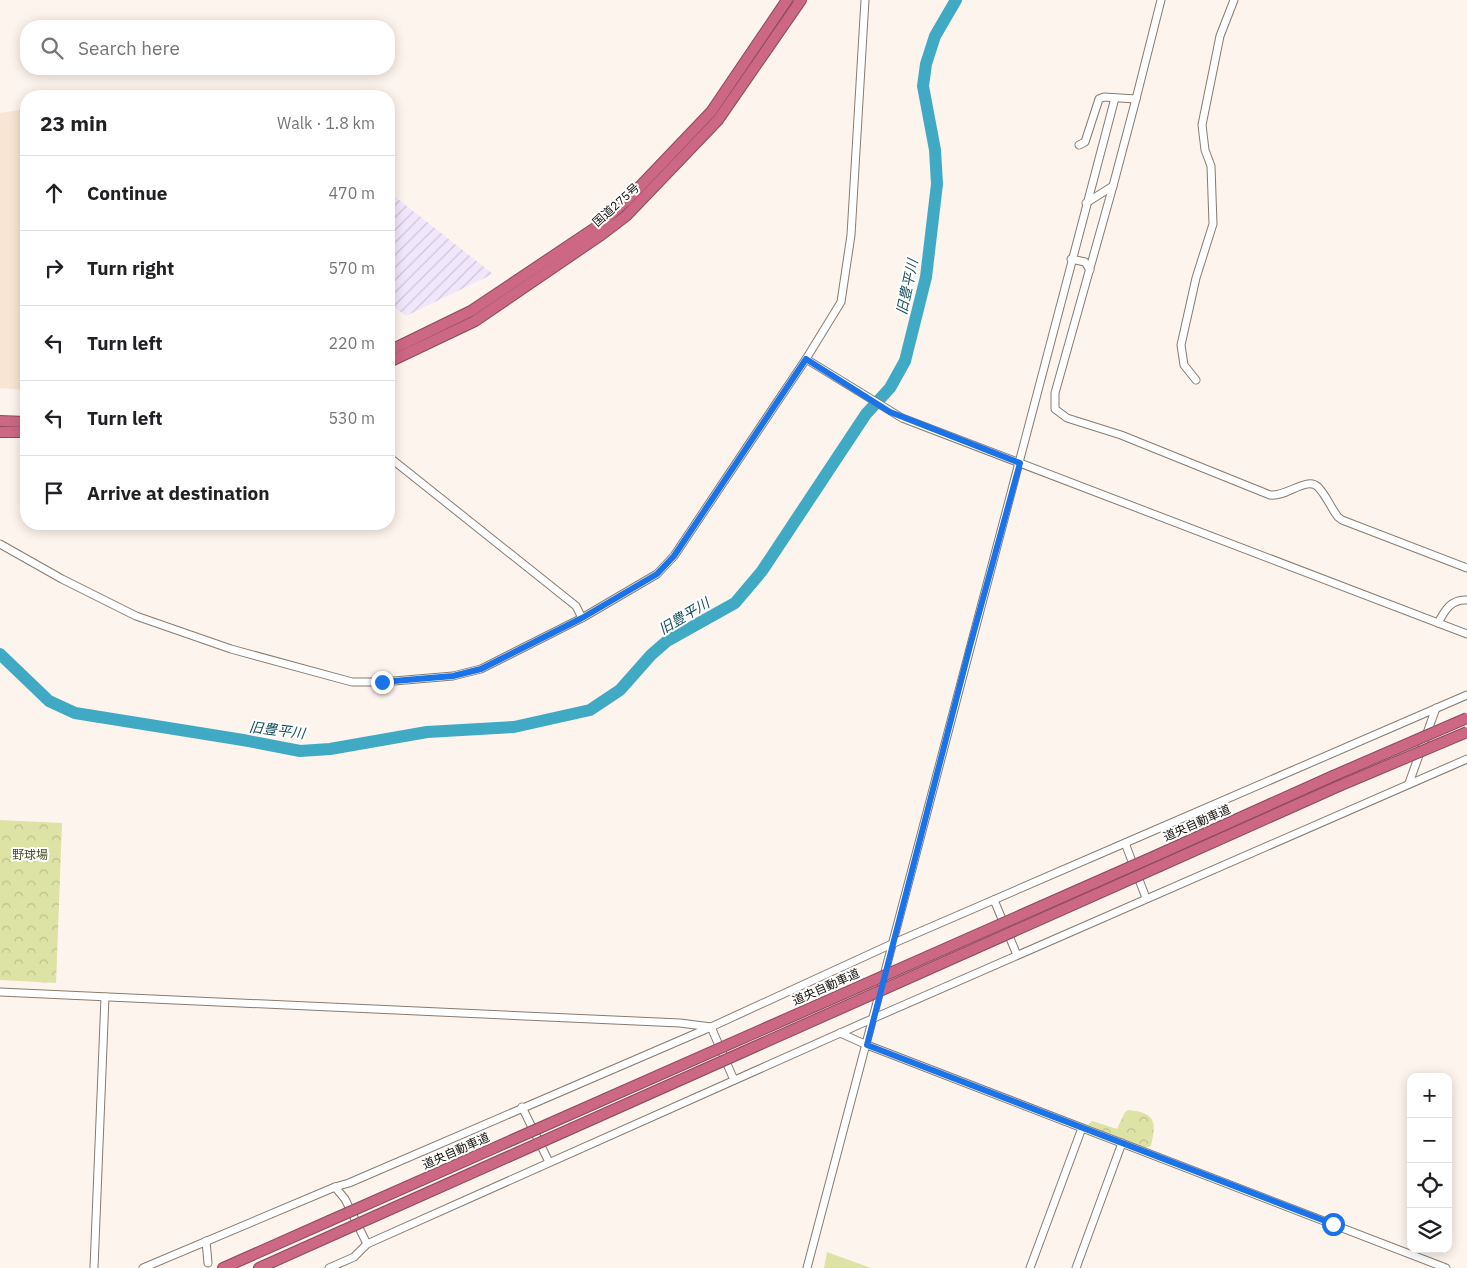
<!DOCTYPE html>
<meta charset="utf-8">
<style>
:root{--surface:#fff;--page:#f6f6f6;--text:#202124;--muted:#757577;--line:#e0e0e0}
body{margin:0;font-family:"IBM Plex Sans","Noto Sans JP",sans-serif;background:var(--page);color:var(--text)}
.controls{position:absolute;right:15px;bottom:15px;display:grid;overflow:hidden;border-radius:10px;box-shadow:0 2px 12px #0003}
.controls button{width:45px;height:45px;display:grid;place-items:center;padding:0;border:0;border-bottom:1px solid var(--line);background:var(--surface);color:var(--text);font:25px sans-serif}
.stop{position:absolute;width:15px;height:15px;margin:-11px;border:4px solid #1a73e8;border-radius:50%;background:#fff}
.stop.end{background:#1a73e8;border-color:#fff;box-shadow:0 1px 5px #0008}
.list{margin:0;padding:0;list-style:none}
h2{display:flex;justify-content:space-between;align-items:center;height:65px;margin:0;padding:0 20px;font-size:21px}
h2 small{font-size:16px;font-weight:400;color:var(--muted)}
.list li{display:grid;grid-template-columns:32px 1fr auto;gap:15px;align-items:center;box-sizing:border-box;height:75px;padding:0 20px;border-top:1px solid var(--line)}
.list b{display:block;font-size:19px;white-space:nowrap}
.list em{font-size:16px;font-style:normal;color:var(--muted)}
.icon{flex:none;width:28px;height:28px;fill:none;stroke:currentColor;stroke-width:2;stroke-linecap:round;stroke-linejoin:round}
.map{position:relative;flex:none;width:1467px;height:1268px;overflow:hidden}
.search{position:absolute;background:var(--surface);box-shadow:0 2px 12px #0003;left:20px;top:20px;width:375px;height:55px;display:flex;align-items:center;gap:12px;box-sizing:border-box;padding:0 18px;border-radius:20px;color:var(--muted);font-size:19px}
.panel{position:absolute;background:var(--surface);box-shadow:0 2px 12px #0003;left:20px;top:90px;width:375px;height:440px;border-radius:20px}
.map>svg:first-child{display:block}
.built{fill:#f9e5d3}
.industrial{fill:url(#industrial-furrows)}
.grass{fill:#dde2a5}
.forest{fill:url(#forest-crowns)}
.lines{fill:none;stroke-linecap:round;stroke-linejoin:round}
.river{stroke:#40a9c4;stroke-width:12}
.minor-casing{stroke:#877b70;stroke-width:9}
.highway-casing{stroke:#8c495a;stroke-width:12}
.minor{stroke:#fff;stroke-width:7}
.highway{stroke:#cc6784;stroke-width:10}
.highway-bridge-casing{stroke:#8c495a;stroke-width:12;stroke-linecap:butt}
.highway-bridge{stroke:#cc6784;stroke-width:10}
.route{stroke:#1a73e8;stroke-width:6}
.labels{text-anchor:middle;stroke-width:4;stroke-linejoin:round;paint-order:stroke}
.street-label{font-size:12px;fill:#14100b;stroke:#fff}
.park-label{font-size:12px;fill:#4a4c21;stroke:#fff}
.water-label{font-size:14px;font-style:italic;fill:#134f5d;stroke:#fff}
</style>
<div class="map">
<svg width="1467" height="1268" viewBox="0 0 1467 1268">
<defs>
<pattern id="industrial-furrows" width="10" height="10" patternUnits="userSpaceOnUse" patternTransform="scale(1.25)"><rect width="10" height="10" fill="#f1e7fc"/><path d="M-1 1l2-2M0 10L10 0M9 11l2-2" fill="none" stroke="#cec5d7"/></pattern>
<pattern id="forest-crowns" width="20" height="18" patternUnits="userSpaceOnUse" patternTransform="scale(1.25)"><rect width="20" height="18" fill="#dde2a5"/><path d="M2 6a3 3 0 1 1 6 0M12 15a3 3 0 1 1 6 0" fill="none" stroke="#bdc18d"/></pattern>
</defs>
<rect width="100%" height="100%" fill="#fdf4ed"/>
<polygon class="built" points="26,109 26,390 0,388 0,113"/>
<polygon class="industrial" points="389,192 493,274 406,316 389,303"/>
<polygon class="grass" points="827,1252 871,1268 824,1268"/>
<g class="forest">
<polygon points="0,820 62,823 56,983 0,980"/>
<path d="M1129,1110C1157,1113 1156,1123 1151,1146L1144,1148L1088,1125L1092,1121L1117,1129L1125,1112Z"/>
</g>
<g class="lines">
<polyline class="river" points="0,654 49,701 75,713 243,740 300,751 330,749 427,732 514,727 590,710 620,690 651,655 667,641 735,603 762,571 866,414 890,388 905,361 926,277 937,184 935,150 923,86 926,64 935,36 956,0"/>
<defs>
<g id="minor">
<polyline points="1079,145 1085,142 1099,99 1104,97 1136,99 1161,0"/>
<path d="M1113,186L1055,393V409L1067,418L1121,435L1270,495C1287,497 1307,476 1318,487C1326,495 1331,508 1338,517L1342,520L1467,568"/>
<polyline points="1086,203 1113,186 1136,99"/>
<polyline points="1071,259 1085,262 1090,270"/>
<polyline points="806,359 902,418 1467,634"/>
<polyline points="1196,380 1184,365 1181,345 1196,278 1213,224 1211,166 1205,150 1202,125 1220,36 1234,0"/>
<polyline points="389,457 576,606 582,618"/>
<polyline points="0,544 62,579 136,616 231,649 352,682 382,682 453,676 481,669 582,618 657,574 674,556 806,359 841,302 851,235 865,0"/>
<path d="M1438,623C1445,610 1451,599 1467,600"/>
<polyline points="1409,783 1436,708"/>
<polyline points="1125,843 1146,898"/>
<polyline points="994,900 1017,955"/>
<polyline points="0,992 680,1023 711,1027 734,1080"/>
<polyline points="840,1033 867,1045 1446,1268"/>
<polyline points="522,1107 549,1162"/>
<polyline points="335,1187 345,1199 367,1244"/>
<polyline points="206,1241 208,1263"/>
<polyline points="94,1268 105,997"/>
<polyline points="143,1268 335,1187 349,1183 711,1027 894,943 1125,843 1467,695"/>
<polyline points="329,1268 354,1257 367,1244 874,1018 1467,759"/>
<polyline points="807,1268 1115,98"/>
<polyline points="1030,1268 1082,1128"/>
<polyline points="1076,1268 1122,1143"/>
</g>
<g id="highway">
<polyline points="389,351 471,311 598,226 627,200 711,112 787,0"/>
<polyline points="389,362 475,321 601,235 626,216 718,120 801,0"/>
<polyline points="0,421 26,422"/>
<polyline points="0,432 26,432"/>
<polyline points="1155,856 1333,776"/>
<polyline points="1160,866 1339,786"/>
<polyline points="223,1268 329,1221"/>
<polyline points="259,1268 335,1234"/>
</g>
</defs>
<use href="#minor" class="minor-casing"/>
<use href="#highway" class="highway-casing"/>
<use href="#minor" class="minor"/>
<use href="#highway" class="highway"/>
<defs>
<g id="highway-bridge">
<polyline points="1333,776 1467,718"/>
<polyline points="1339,786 1467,732"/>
<polyline points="329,1221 1155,856"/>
<polyline points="335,1234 1160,866"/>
</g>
</defs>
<use href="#highway-bridge" class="highway-bridge-casing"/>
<use href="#highway-bridge" class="highway-bridge"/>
</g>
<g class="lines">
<polyline class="route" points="382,682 453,676 481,669 582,618 657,574 674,556 806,359 890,412 1020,463 970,646 867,1045 1333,1224"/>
</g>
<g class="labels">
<g class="street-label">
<text transform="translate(616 205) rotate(-42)" y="4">国道275号</text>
<text transform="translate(1197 823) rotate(-24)" y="4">道央自動車道</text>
<text transform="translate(826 987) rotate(-24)" y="4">道央自動車道</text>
<text transform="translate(456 1151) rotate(-24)" y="4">道央自動車道</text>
</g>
<g class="park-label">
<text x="30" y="859">野球場</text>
</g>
<g class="water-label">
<text transform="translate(907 287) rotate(-78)" y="5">旧豊平川</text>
<text transform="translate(684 616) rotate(-31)" y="5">旧豊平川</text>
<text transform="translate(277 730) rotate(7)" y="5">旧豊平川</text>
</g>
</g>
</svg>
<div class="controls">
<button>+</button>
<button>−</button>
<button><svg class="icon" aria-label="locate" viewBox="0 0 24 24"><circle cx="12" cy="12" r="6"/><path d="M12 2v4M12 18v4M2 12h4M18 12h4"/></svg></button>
<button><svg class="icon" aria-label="layers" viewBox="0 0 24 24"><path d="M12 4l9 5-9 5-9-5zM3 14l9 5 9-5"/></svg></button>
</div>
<div class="stop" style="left:1333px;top:1224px"></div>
<div class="stop end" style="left:382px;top:682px"></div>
<div class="search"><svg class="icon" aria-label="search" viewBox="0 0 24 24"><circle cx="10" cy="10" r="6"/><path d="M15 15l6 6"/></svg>Search here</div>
<section class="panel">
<h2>23 min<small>Walk · 1.8 km</small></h2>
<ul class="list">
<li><svg class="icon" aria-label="ahead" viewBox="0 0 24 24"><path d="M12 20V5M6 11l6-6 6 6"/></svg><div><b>Continue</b></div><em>470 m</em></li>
<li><svg class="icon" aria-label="right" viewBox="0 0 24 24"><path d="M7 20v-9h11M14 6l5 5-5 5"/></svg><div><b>Turn right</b></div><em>570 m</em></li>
<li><svg class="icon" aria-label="left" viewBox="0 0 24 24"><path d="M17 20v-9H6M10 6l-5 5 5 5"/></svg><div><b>Turn left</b></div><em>220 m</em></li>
<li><svg class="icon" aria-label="left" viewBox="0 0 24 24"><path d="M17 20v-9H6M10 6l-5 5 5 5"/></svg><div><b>Turn left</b></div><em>530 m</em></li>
<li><svg class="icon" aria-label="arrive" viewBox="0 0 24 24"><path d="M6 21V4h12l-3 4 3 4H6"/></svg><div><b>Arrive at destination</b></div></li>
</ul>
</section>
</div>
